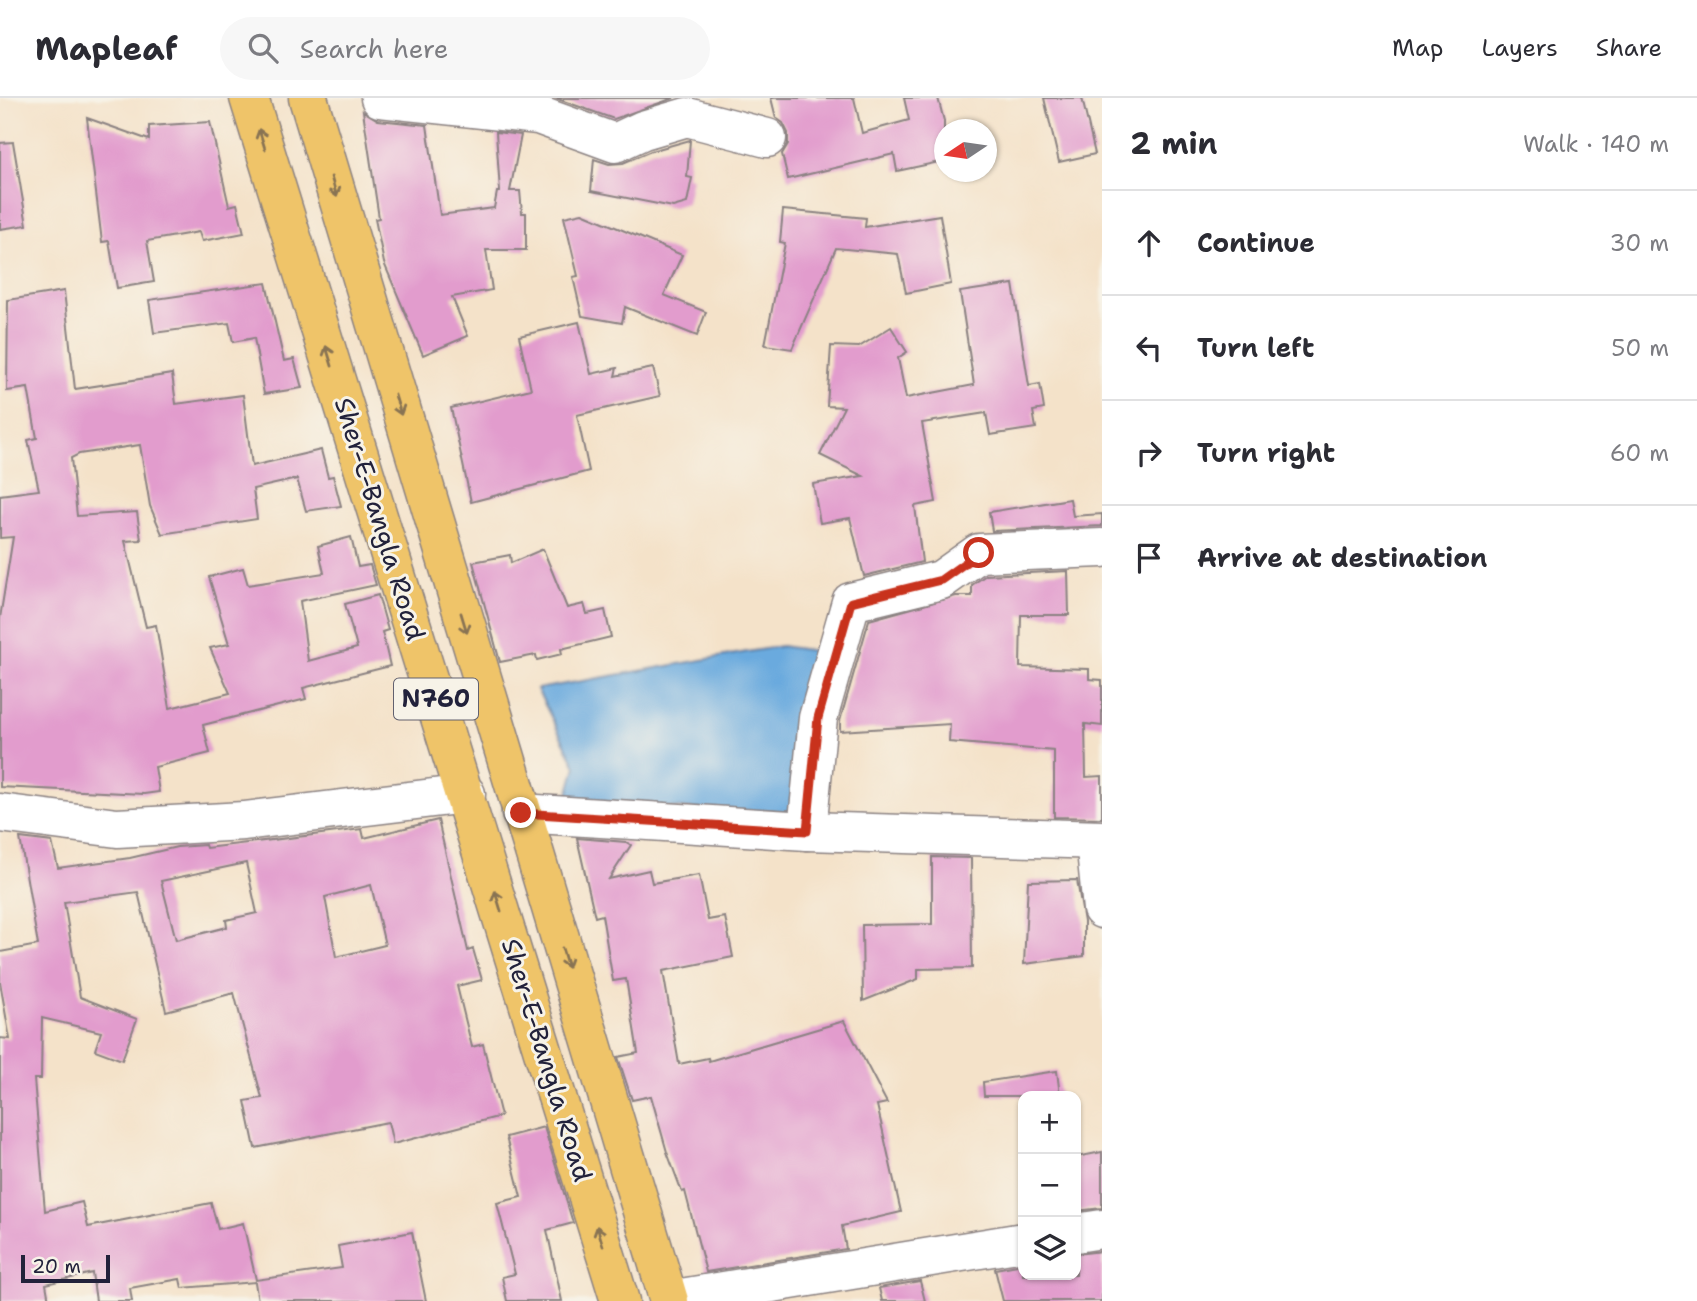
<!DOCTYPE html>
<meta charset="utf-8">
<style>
:root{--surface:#fff;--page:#f7f7f7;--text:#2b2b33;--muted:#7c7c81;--line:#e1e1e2}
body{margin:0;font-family:"Shantell Sans",sans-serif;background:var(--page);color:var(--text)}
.controls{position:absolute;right:21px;bottom:21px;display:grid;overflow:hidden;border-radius:14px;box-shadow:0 2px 5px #0004}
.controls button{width:63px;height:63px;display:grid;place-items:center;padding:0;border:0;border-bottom:2px solid var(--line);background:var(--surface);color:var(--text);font:35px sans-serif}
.compass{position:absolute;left:934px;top:21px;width:63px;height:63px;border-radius:50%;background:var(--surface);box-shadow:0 2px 5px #0004;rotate:257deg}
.scale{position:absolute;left:21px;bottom:18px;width:89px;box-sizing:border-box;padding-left:7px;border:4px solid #22223b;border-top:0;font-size:19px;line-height:24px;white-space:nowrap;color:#22223b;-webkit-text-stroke:5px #f7f3e8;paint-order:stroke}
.stop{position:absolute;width:21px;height:21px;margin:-16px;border:5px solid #c8321e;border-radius:50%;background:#fff}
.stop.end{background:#c8321e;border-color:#fff;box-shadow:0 2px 7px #0008}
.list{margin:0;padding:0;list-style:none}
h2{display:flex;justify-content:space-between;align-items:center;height:91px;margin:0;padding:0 28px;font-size:30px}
h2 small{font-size:23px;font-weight:400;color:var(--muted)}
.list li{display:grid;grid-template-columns:46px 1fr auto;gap:21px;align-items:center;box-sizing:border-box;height:105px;padding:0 28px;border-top:2px solid var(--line)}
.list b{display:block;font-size:26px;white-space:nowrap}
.list em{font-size:23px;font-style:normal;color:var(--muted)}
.icon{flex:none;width:38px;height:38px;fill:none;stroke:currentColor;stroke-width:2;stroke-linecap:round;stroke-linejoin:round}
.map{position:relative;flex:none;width:1102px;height:1203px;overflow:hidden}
header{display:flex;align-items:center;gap:42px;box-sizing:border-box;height:98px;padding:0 35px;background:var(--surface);border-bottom:2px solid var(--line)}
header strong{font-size:33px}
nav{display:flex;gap:38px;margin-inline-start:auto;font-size:24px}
.search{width:490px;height:63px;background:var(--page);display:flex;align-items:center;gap:18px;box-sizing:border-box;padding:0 24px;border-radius:38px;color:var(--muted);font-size:26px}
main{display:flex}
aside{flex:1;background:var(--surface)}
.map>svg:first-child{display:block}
.water{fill:#6baade;stroke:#46668c;stroke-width:2}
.building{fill:#e29ccd;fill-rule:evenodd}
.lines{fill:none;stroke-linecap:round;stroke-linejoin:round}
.minor-casing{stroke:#8b8282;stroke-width:41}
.highway-casing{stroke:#8b8282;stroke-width:41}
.minor{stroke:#fff;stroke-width:38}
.highway{stroke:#efc469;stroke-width:38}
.oneway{stroke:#887352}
.route{stroke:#c8321e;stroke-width:9}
.labels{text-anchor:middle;stroke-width:6;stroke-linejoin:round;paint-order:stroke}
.shield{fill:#f7f3e8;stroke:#62616f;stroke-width:2}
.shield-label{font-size:24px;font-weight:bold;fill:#22223b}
.street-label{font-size:26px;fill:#22223b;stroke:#f7f3e8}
</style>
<header>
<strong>Mapleaf</strong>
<div class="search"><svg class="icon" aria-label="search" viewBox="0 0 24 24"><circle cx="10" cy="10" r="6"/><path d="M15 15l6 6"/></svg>Search here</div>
<nav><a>Map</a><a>Layers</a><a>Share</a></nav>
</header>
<main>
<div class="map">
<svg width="1102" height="1203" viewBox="0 0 1102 1203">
<rect width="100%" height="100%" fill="#f7f3e8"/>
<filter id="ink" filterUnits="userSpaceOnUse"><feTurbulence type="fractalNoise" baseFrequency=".0143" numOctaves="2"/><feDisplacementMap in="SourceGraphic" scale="14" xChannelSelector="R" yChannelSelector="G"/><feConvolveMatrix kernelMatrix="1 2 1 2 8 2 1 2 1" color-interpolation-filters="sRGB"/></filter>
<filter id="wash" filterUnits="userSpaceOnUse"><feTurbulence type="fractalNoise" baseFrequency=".00686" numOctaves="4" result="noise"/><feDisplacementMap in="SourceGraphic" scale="28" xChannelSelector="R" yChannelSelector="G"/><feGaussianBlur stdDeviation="1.57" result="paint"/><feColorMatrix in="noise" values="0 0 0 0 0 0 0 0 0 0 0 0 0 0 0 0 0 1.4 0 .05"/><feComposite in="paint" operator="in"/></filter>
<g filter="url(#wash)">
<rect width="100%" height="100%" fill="#f4e2c9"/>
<polygon class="water" points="781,548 823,554 801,720 567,701 576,668 537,591"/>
<g id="blocks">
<g class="building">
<polygon points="555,0 674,0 614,21"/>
<polygon points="771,0 854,0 862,35 909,22 904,0 938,0 944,23 944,63 897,73 894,56 788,81 782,56 788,46 788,35 783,25 776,20"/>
<polygon points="1044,0 1082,0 1095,56 1059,64"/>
<polygon points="363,13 378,22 427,27 440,117 494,110 497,94 500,94 496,34 521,37 510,93 520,93 522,115 526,115 526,152 486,152 492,192 452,199 468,238 423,257 384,165 375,121 379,120"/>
<polygon points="87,20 149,42 149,28 210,24 229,108 237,106 244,135 202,143 199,134 147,143 154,184 117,190 109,143 102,144"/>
<polygon points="690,42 687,79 692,80 687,105 673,109 591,93 594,61 609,66 623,65 651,53"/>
<polygon points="13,44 27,127 0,131 0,45"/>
<polygon points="783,112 866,120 865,129 940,117 951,186 906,195 898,156 836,150 792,251 765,247 785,145 780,144"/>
<polygon points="582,115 682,157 664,197 706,214 697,238 625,209 622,225 582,218 573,179 578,178 564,119"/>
<polygon points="266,185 284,263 294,261 302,290 264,296 254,240 233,244 229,225 154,235 149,202"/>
<polygon points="1013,186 1029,288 1040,286 1044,311 1033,313 1036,330 990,337 986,315 922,325 936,404 915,408 922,464 864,478 850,420 820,425 813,386 863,378 820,357 844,309 827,308 831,248 859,249 891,229 907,254 898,260 906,300 974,287 960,194"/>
<polygon points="64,193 75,291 172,276 176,306 243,297 252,368 321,352 328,379 333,378 341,408 306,413 297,381 253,391 257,421 162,436 150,408 140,347 79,356 71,360 77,418 137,414 141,442 125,443 146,529 156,527 170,610 230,595 210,550 229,546 209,479 243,470 248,487 324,475 318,448 351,439 358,469 370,467 376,487 300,503 308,563 357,550 345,506 378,497 388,532 382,534 390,568 303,590 306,601 203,627 210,655 155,669 159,694 144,696 0,689 0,520 13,439 0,440 0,397 39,392 28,342 37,340 28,290 7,293 8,202"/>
<polygon points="579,224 591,276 617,270 615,278 653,270 660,298 577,317 589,373 471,404 451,310 531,291 519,238"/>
<polygon points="1070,401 1073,418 1102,416 1102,428 992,433 989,414"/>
<polygon points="543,451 567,510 584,506 587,516 605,512 611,539 561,551 562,556 537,562 536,557 500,564 473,464 510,457 511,465"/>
<polygon points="1068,473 1069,517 1021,517 1020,569 1089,571 1089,581 1102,582 1102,628 1085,626 1086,679 1102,678 1102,720 1054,719 1054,653 949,644 950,626 840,633 840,623 869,522 956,498 972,498 972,487 986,477"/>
<path d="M438,722L468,853L473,851L482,882L457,888L472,949L483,946L501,1018L393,1046L388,1024L255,1050L245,1003L262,1000L234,895L166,913L138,794L64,804L80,899L137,921L122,962L95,952L101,934L42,920L41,981H34L45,1113L82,1104L88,1129L211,1105L218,1131L243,1125L256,1182L342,1170L338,1148L412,1134L426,1203H258L255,1184L182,1190L180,1181L130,1190L132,1203H96L92,1175L46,1186L49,1203H0V940L10,941L0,884V854L38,847L20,740L52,744L58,770L130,760L177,749L205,747L206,750L362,731L364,740ZM246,765L257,815L226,822L227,829L176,842L161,783ZM371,787L385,847L336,859L325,799Z"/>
<polygon points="577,740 626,744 631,747 609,781 649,772 652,785 699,777 708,822 725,819 733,859 663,873 679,966 708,960 709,963 844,923 887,1005 877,1007 901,1114 842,1128 846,1151 706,1174 685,1093 682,1094 667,1054 651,998 632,1002 618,959 638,955 626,881 613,883 602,817 595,819"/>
<polygon points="932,759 971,760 972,870 918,871 918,881 863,903 862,827 932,826"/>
<polygon points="1077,782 1084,824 1084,858 1024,866 1028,783"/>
<polygon points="1057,973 1060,998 984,998 983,984"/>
<polygon points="544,1029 573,1125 547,1132 562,1203 507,1203 502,1179 515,1176 497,1105 521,1099 506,1039"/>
<polygon points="1102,1054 1102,1110 1076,1113 1076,1059"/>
<polygon points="1102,1153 1102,1203 1003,1203 995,1171 1023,1166 1023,1177 1076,1177 1076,1156"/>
<polygon points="920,1183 925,1203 882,1203 879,1190"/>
</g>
</g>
</g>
<g filter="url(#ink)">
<use href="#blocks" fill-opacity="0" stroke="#8b8282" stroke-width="2"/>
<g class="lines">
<defs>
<g id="minor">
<polyline points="380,0 538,17 615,45 643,32 687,19 767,40"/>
<polyline points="0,715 117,730 244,723 466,696"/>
<polyline points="521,715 807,733 1102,742"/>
<polyline points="807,733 818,620 851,504 941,482 979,455 1102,450"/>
<polyline points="1095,742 1102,811"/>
<polyline points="1076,1135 1102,1131"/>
<polyline points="669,1202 1023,1144"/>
</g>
<g id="highway">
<polyline points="249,0 620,1203"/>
<polyline points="308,0 669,1203"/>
</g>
</defs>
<use href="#minor" class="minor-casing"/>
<use href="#highway" class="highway-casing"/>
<use href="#minor" class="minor"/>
<use href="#highway" class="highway"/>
</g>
<defs><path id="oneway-shaft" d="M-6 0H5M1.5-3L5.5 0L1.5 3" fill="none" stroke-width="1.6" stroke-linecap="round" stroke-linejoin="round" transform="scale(1.75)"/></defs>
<g class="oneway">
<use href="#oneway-shaft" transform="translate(262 41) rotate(-107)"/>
<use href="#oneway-shaft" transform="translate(334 89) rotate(74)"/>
<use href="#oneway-shaft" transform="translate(329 258) rotate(-107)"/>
<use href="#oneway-shaft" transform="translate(398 307) rotate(73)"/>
<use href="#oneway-shaft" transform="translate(464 525) rotate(73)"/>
<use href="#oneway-shaft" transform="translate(498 803) rotate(-107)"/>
<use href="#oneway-shaft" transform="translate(565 860) rotate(73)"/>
<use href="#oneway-shaft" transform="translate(600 1138) rotate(-107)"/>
</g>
</g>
<g class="lines" filter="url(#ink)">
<polyline class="route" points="521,715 807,733 818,620 851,504 941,482 979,455"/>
</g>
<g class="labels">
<rect class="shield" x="394" y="580.5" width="84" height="41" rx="5"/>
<g class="shield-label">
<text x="436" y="609">N760</text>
</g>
<g class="street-label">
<text transform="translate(380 421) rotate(73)" y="9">Sher-E-Bangla Road</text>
<text transform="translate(547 962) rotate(73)" y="9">Sher-E-Bangla Road</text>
</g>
</g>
</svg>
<div class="controls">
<button>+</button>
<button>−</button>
<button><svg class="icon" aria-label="layers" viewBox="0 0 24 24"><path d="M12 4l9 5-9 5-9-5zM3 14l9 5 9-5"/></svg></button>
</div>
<svg class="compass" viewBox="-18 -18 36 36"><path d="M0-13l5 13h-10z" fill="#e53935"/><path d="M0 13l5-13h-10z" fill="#7c7c81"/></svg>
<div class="scale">20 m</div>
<div class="stop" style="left:979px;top:455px"></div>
<div class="stop end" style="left:521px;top:715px"></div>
</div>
<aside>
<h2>2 min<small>Walk · 140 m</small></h2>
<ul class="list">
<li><svg class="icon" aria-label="ahead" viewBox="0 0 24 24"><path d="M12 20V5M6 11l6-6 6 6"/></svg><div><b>Continue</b></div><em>30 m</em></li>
<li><svg class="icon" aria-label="left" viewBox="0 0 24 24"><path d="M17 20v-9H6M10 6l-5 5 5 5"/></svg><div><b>Turn left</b></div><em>50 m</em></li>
<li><svg class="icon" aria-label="right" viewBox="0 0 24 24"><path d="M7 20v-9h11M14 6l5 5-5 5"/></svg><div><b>Turn right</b></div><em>60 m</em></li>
<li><svg class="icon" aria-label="arrive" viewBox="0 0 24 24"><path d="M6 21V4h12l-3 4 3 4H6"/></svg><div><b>Arrive at destination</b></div></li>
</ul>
</aside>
</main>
